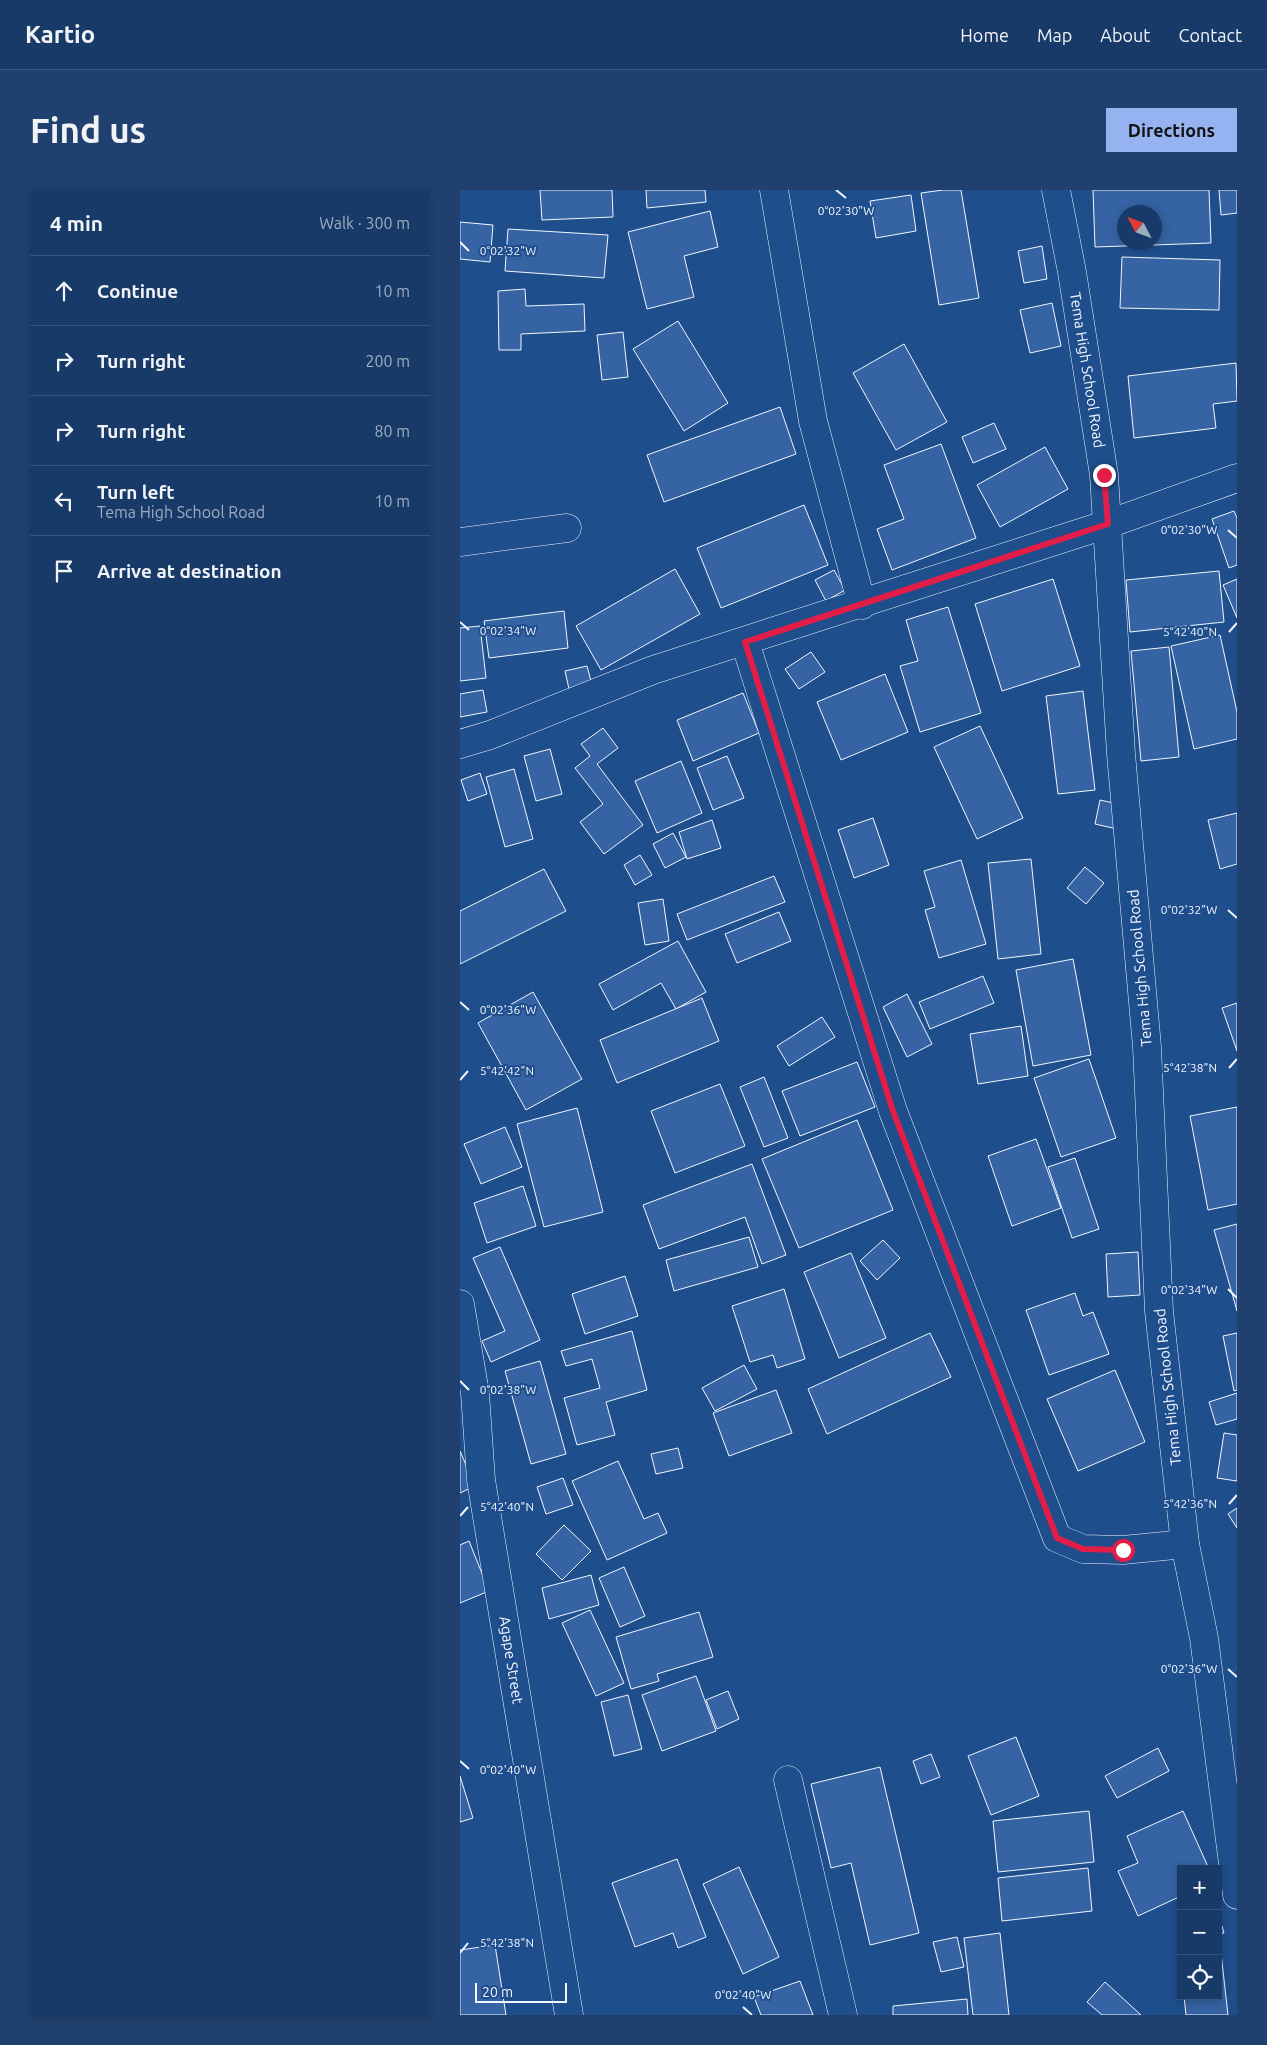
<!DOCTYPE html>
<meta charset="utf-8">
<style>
:root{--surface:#173a69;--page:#20416f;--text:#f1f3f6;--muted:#9eadc0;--line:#36547d;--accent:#95b2f1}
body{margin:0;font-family:Ubuntu,sans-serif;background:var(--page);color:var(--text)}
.controls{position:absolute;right:15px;bottom:15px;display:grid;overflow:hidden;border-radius:0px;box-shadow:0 2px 8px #0003}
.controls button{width:45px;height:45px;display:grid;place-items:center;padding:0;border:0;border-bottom:1px solid var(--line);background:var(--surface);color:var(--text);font:25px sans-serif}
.compass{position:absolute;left:657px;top:15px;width:45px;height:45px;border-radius:50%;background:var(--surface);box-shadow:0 2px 8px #0003;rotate:311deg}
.scale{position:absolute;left:15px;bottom:12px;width:92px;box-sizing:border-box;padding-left:5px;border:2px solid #f2f6ff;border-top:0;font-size:14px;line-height:18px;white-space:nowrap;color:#f2f6ff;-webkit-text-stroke:4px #1f4e8c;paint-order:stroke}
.stop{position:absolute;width:15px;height:15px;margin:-11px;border:4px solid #e11d48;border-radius:50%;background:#fff}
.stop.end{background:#e11d48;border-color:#fff;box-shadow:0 1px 5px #0008}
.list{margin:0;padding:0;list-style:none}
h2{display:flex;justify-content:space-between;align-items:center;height:65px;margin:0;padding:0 20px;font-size:21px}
h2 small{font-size:16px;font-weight:400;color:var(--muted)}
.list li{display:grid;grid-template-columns:32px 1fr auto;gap:15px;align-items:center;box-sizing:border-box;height:70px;padding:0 20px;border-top:1px solid var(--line)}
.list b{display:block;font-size:19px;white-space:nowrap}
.list p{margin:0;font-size:16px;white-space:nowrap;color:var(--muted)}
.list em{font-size:16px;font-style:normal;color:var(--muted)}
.icon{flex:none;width:28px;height:28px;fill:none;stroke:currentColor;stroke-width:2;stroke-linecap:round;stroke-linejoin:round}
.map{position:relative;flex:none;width:777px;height:1825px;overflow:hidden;border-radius:0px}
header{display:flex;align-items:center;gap:30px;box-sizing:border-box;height:70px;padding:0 25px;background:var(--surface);border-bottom:1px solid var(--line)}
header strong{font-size:24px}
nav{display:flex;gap:28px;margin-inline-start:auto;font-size:18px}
.intro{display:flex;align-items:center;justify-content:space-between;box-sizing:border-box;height:120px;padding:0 30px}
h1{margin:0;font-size:35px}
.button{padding:12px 22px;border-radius:0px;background:var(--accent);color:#111;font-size:18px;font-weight:700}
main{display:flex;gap:30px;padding:0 30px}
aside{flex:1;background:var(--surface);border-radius:0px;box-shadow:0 2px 8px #0003}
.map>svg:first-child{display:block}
.building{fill:#3563a3;stroke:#f2f6ff;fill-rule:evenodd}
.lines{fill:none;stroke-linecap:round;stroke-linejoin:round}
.minor-casing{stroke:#f2f6ff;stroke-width:29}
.minor{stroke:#1f4e8c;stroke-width:28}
.route{stroke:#e11d48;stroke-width:6}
.ticks{fill:none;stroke:#f2f6ff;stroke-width:2}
.labels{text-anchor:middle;stroke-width:4;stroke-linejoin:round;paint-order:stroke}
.street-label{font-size:15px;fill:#f2f6ff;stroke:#1f4e8c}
.ticks-label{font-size:12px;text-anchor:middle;fill:#f2f6ff;stroke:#1f4e8c;stroke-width:4;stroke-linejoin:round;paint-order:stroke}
</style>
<header>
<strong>Kartio</strong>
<nav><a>Home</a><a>Map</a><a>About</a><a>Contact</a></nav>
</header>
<div class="intro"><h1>Find us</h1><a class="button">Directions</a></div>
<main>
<aside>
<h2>4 min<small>Walk · 300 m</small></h2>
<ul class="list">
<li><svg class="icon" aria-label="ahead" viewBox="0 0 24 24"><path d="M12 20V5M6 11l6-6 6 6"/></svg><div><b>Continue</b></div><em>10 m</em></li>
<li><svg class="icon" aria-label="right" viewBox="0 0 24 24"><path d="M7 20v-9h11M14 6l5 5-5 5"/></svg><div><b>Turn right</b></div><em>200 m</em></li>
<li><svg class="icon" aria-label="right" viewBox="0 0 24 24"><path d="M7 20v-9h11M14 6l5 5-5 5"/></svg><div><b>Turn right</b></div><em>80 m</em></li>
<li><svg class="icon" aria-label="left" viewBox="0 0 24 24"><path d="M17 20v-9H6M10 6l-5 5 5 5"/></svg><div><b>Turn left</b><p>Tema High School Road</p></div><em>10 m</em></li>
<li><svg class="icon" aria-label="arrive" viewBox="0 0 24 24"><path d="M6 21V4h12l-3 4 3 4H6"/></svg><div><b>Arrive at destination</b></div></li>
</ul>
</aside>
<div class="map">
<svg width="777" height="1825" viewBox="0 0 777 1825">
<rect width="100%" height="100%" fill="#1f4e8c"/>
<g class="building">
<polygon points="80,0 152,0 153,27 82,30"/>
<polygon points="186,0 245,0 246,12 187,18"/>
<polygon points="483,0 501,0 519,108 479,115 461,3"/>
<path d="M633,0H749L751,53L635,57ZM664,22H694V52H664Z"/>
<polygon points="759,0 777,0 777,23 761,25"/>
<polygon points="451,5 456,41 416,48 410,11"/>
<polygon points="250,21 258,57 224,66 234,107 187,119 168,42"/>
<polygon points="0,32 33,35 30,72 0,69"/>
<polygon points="48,39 148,45 144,88 45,81"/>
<polygon points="582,56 587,89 564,93 558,61"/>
<polygon points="662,67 760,70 759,120 660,118"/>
<polygon points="65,99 66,116 124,114 125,141 61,144 61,160 39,160 38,101"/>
<polygon points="592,113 601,156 570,163 560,120"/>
<polygon points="218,131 268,213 224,241 173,159"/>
<polygon points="163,142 168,187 142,190 137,145"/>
<polygon points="444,154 487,232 436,260 393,183"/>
<polygon points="776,173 777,211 753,214 756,238 674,248 668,186"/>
<polygon points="320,217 336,264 204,312 187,265"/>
<polygon points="534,233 546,259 513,273 502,247"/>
<polygon points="481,254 516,348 432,380 417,339 444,329 424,275"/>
<polygon points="585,257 608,299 540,337 517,295"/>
<polygon points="344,315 368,375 261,418 237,358"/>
<polygon points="774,321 777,328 777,375 769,378 752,329"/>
<polygon points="215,379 240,424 141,480 116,436"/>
<polygon points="374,380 385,400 366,411 355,390"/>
<polygon points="759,381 764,432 670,442 666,390"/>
<polygon points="593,389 620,476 542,501 515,414"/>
<polygon points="777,389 777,428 763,395"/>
<polygon points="488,417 521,523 460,542 440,476 458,471 446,430"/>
<polygon points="104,421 108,458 29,468 24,431"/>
<polygon points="20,436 26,488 0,491 0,438"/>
<polygon points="760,445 777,522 777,549 734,559 711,456"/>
<polygon points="709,457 719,567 681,571 671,461"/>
<polygon points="351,462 365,482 339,499 325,479"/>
<polygon points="127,476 132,495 109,499 105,481"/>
<polygon points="425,484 448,542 381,570 357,512"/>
<polygon points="23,500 27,522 0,527 0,504"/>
<polygon points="623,501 635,600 598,604 586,506"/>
<polygon points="283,503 299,543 233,571 217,530"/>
<polygon points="520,536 563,628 517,649 474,557"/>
<polygon points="143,538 158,558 137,574 183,635 144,664 120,632 143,614 115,578 130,566 121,554"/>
<polygon points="90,559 102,604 76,611 64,566"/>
<polygon points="267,566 284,608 253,620 237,578"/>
<polygon points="221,571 242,623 197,643 175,591"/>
<polygon points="54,579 73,649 45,657 26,587"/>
<polygon points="20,583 27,604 8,611 1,590"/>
<polygon points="640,610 663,615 657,639 635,634"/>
<polygon points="777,623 777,674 760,679 748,630"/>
<polygon points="413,628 429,675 394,688 378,640"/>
<polygon points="252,630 261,658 227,669 219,642"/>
<polygon points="213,643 226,667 205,678 193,654"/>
<polygon points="180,665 192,685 175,695 164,675"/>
<polygon points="571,669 581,764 538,769 528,673"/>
<polygon points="501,670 526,754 479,768 465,720 475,717 464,681"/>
<polygon points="625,677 644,693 626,714 607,698"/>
<polygon points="84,679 106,721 0,774 0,721"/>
<polygon points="314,686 325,712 227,750 217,724"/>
<polygon points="203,709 209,751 185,755 178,713"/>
<polygon points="319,722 331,751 277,773 265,744"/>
<polygon points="218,751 246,802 216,819 201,793 153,820 139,794"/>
<polygon points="613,769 631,865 573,876 556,780"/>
<polygon points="523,786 534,813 470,839 459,812"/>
<polygon points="73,802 122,889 66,920 18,833"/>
<polygon points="447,804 472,854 447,867 423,817"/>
<polygon points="242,808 259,851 157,893 140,850"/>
<polygon points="777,813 777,861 762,818"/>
<polygon points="362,827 375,847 329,876 317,856"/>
<polygon points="561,836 568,886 518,894 510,844"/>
<polygon points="629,869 656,948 601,967 574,888"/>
<polygon points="397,872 415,917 340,946 322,901"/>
<polygon points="304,887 328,948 304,957 280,897"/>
<polygon points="260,894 285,956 215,983 191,921"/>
<polygon points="777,917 777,1014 748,1020 730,926"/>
<polygon points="117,918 143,1022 84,1037 57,934"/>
<polygon points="397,930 433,1020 339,1058 302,969"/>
<polygon points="45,937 62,977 21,994 4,954"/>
<polygon points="576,949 601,1018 552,1036 528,966"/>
<polygon points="615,968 639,1039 612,1048 588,977"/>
<polygon points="292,974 326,1065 302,1074 285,1027 199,1059 183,1015"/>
<polygon points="63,996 76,1036 27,1053 14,1013"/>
<polygon points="777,1034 777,1121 754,1040"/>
<polygon points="289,1047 298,1077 214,1101 206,1070"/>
<polygon points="423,1050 440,1068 417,1090 400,1071"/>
<polygon points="40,1057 80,1150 31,1172 22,1151 45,1141 13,1068"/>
<polygon points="678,1062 680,1105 648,1107 646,1064"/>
<polygon points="391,1063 426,1148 379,1168 344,1082"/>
<polygon points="165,1086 178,1126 125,1144 112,1104"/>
<polygon points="324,1099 345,1169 317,1178 313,1165 290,1172 272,1116"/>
<polygon points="615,1103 623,1126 633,1122 649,1164 589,1185 566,1120"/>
<polygon points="172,1141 187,1200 146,1212 155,1245 117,1255 104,1208 140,1198 132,1169 106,1176 101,1161"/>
<polygon points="470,1143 491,1187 367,1244 348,1199"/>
<polygon points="777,1143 777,1200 774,1201 763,1146"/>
<polygon points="80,1171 106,1264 71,1274 45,1181"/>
<polygon points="284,1175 297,1199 255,1221 242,1198"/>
<polygon points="655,1180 685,1252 618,1281 587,1209"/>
<polygon points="316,1200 332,1243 269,1266 253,1223"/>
<polygon points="777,1203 777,1229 756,1235 749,1212"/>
<polygon points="764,1243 777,1245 777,1291 757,1288"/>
<polygon points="218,1258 223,1278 196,1284 191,1264"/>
<polygon points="0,1261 15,1296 0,1303"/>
<polygon points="158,1271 184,1329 198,1323 207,1343 147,1370 112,1291"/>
<polygon points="103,1288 113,1315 86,1324 77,1297"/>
<polygon points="777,1318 777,1338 768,1324"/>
<polygon points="104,1335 131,1361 102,1390 76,1364"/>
<polygon points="9,1351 29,1401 0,1413 0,1355"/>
<polygon points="164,1377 185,1426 160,1437 139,1388"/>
<polygon points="131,1385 139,1415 89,1429 82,1398"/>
<polygon points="130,1420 164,1493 136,1506 102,1433"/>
<polygon points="239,1422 253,1467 197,1484 199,1491 171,1499 156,1447"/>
<polygon points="236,1486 256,1541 202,1561 182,1505"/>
<polygon points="268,1501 279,1529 257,1539 246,1510"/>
<polygon points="168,1505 182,1559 154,1566 141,1512"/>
<polygon points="556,1547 579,1606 531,1625 508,1566"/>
<polygon points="698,1558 709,1581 657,1608 645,1586"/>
<polygon points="471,1564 480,1587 461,1594 453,1571"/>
<polygon points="420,1577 459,1743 410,1755 391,1673 371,1678 351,1594"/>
<polygon points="0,1586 13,1628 0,1632"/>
<polygon points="629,1621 634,1672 538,1682 533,1631"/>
<polygon points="723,1621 749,1679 721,1679 721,1706 678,1726 658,1681 678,1673 667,1646"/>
<polygon points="217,1669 246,1747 218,1758 213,1743 175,1757 152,1693"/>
<polygon points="279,1677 319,1767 283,1784 243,1694"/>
<polygon points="628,1678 632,1721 542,1731 538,1688"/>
<polygon points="758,1723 764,1743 758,1744"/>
<polygon points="540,1743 549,1825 513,1825 504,1748"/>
<polygon points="497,1747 504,1777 481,1782 473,1752"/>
<polygon points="35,1755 46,1825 0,1825 0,1760"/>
<polygon points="758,1763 761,1763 768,1825 726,1825 724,1806 758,1806"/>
<polygon points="340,1791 353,1825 301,1825 294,1807"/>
<polygon points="645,1792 681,1825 642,1825 627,1812"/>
<polygon points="507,1809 508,1825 433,1825 433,1816"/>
</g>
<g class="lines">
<defs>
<g id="minor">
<polyline points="314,0 353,231 402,415"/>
<polyline points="596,0 612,82 644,285 661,564 687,857 699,1121 725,1354 744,1448 777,1705"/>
<polyline points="0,352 107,338"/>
<polyline points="285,452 433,921 597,1348 623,1359 663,1360 725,1354"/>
<polyline points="0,554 30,545 193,480 648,334 777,288"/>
<polyline points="0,1114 15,1203 21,1290 109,1825"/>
<polyline points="328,1590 383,1825"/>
</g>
</defs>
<use href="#minor" class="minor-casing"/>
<use href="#minor" class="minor"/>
</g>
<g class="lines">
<polyline class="route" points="644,285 648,334 285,452 433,921 597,1348 623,1359 663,1360"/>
</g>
<path class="ticks" d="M376,0L386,8M0,52L9,61M768,340L777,348M0,432L9,440M769,442L777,433M768,720L777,728M0,812L9,820M769,878L777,869M0,890L8,881M768,1099L777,1108M0,1191L9,1200M769,1314L777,1305M0,1326L8,1317M768,1479L777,1487M0,1571L9,1579M0,1763L8,1753M283,1817L292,1825"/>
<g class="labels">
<g class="street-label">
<text transform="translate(627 180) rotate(81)" y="5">Tema High School Road</text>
<text transform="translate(680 778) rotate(-95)" y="5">Tema High School Road</text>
<text transform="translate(708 1197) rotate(-96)" y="5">Tema High School Road</text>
<text transform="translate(51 1470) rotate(81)" y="5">Agape Street</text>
</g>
</g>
<g class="ticks-label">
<text x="386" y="25">0°02'30"W</text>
<text x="48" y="65">0°02'32"W</text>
<text x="729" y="344">0°02'30"W</text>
<text x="48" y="445">0°02'34"W</text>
<text x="730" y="446">5°42'40"N</text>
<text x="729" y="724">0°02'32"W</text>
<text x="48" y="824">0°02'36"W</text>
<text x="730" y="882">5°42'38"N</text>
<text x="47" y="885">5°42'42"N</text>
<text x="729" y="1104">0°02'34"W</text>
<text x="48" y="1204">0°02'38"W</text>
<text x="730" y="1318">5°42'36"N</text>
<text x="47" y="1321">5°42'40"N</text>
<text x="729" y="1483">0°02'36"W</text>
<text x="48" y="1584">0°02'40"W</text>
<text x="47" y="1757">5°42'38"N</text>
<text x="283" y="1809">0°02'40"W</text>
</g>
</svg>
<div class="controls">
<button>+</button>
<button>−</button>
<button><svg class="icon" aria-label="locate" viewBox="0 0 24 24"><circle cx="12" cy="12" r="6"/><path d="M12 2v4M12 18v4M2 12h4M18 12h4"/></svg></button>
</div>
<svg class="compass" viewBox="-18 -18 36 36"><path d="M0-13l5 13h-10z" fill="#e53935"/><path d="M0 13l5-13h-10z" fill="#9eadc0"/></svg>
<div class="scale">20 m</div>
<div class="stop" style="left:663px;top:1360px"></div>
<div class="stop end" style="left:644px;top:285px"></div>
</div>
</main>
